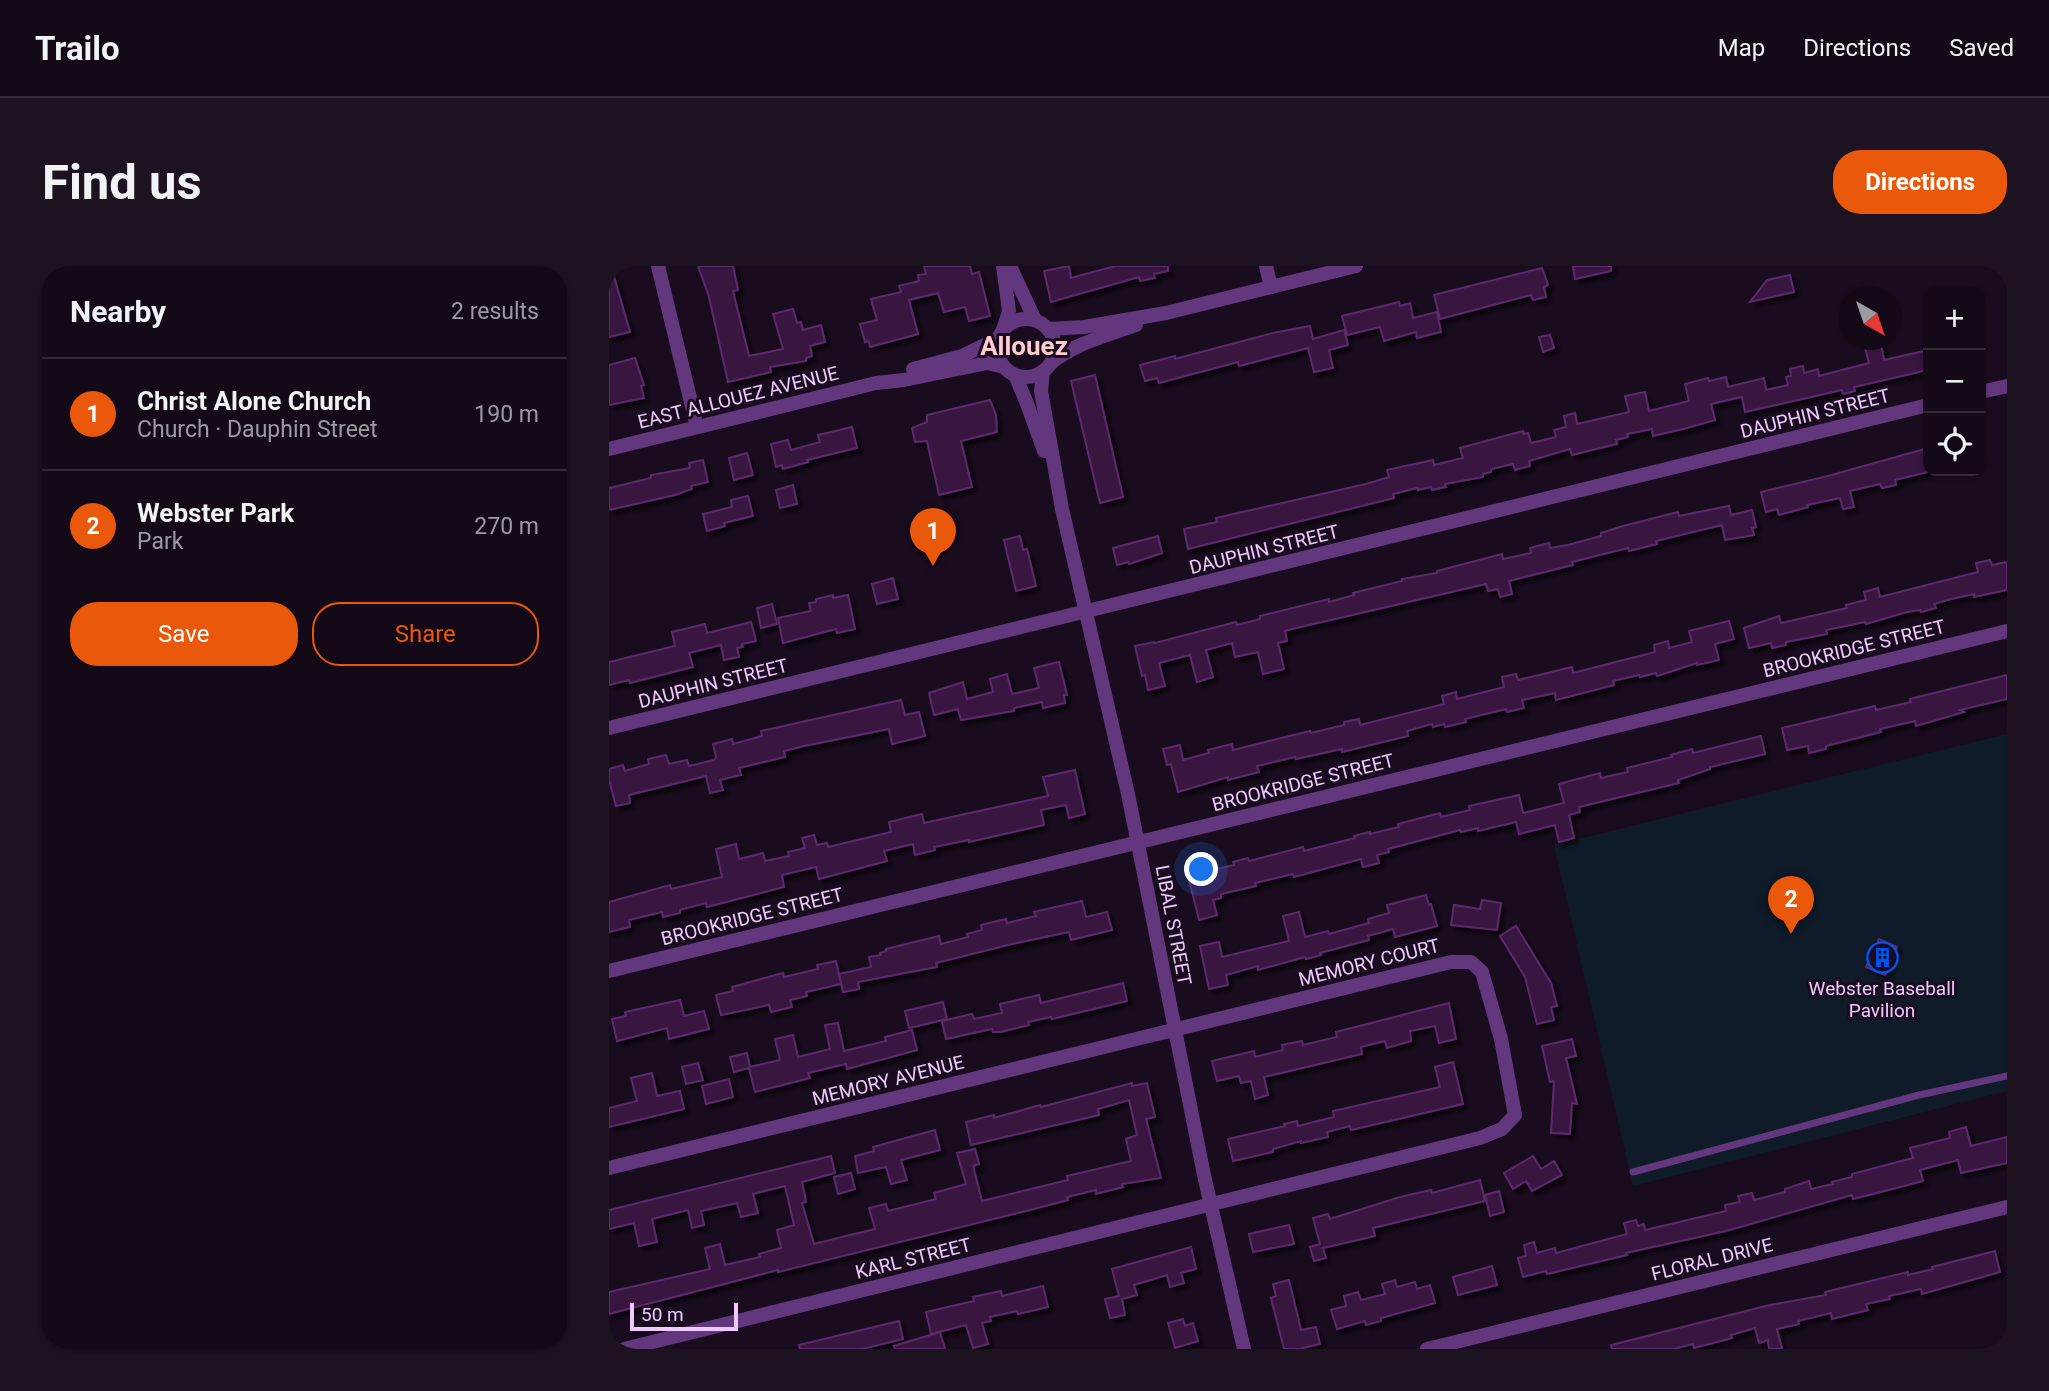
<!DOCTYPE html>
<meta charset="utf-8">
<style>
:root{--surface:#140917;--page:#1d1220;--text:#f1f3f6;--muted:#9d9aa1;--line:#332a36;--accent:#ea580c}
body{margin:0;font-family:Roboto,sans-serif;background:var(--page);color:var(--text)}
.controls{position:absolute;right:21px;top:21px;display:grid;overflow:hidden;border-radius:14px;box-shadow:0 2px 5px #0004}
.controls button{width:63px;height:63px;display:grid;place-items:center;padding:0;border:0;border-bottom:2px solid var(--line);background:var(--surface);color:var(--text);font:35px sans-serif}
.compass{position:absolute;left:1230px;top:21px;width:63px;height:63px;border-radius:50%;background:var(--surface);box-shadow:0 2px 5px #0004;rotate:140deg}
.scale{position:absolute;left:21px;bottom:18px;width:108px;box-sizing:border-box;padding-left:7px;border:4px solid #eecaff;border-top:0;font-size:19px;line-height:24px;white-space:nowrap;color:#eecaff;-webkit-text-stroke:5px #1a0c1f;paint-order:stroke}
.you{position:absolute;left:593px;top:604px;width:24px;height:24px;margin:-18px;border:5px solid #fff;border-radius:50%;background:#1a73e8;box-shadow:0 0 0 10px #1a73e833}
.badge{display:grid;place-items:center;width:46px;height:46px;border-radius:50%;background:var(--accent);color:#fff;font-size:23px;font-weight:700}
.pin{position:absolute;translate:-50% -58px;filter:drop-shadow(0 2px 4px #0008)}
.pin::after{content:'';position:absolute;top:37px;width:24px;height:21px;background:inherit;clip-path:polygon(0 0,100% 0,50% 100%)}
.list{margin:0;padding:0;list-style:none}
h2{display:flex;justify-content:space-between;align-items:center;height:91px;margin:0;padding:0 28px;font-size:30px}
h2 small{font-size:23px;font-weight:400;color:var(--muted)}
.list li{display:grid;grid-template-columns:46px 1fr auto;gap:21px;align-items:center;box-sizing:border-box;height:112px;padding:0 28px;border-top:2px solid var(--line)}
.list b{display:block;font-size:26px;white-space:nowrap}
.list p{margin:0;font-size:23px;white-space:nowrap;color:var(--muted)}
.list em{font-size:23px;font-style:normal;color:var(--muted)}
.actions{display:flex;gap:14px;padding:21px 28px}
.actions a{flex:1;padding:16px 0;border:2px solid var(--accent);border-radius:28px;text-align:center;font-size:24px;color:var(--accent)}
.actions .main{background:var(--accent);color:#fff}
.icon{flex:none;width:38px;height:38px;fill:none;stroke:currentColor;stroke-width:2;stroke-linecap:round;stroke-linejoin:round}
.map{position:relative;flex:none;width:1398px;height:1083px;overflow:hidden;border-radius:28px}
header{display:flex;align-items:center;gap:42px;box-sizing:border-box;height:98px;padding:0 35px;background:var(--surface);border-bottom:2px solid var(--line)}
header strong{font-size:33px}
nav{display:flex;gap:38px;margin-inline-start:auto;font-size:24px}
.intro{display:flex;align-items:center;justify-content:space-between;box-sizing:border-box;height:168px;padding:0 42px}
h1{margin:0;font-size:49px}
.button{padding:18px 32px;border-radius:28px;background:var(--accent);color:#fff;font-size:24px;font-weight:700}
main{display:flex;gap:42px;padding:0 42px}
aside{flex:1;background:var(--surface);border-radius:28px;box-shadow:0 2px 5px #0004}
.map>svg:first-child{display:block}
.green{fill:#0f1b29}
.building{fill:#371840;stroke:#5c2a6c;stroke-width:2;filter:url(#shadow)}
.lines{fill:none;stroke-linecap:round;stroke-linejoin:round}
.service{stroke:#62377e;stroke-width:7}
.minor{stroke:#62377e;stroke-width:14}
.tertiary{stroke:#62377e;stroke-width:14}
.labels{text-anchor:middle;stroke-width:6;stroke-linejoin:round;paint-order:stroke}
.street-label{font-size:19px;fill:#eecaff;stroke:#1a0c1f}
.poi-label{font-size:19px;fill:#eecaff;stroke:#1a0c1f}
.district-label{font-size:26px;font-weight:bold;fill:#ffccd0;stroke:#1a0c1f}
</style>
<header>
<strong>Trailo</strong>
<nav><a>Map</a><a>Directions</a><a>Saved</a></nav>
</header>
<div class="intro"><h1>Find us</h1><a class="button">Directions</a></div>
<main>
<aside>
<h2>Nearby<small>2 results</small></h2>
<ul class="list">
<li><span class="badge">1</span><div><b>Christ Alone Church</b><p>Church · Dauphin Street</p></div><em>190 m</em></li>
<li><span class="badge">2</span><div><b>Webster Park</b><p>Park</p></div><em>270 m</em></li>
</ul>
<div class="actions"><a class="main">Save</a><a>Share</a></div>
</aside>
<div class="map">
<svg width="1398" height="1083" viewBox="0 0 1398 1083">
<defs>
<filter id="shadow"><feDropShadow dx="4.5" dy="4.5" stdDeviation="2" flood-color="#0009"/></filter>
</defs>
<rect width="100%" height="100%" fill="#1a0c1f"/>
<polygon class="green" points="1398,468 1398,825 1024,920 945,579"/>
<g class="building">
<polygon points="89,0 124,0 129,24 124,25 140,90 174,83 164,48 184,43 188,57 192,56 194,64 212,59 216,76 201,80 203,90 197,92 197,95 161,101 162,106 119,116 100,31"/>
<polygon points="315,0 361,0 363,8 370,6 381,50 360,55 356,41 335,46 329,27 300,34 309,68 261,81 260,75 256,76 251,58 268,54 262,33 292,26 290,20 310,15 309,9 317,8"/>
<polygon points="460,0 462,12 506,0 559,0 559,5 545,8 546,12 531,15 530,11 442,36 435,5"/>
<polygon points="964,0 1002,0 1002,5 966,13"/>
<polygon points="933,2 939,19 935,21 937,31 924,34 922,29 831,53 825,29"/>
<polygon points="0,7 4,7 21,66 0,71"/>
<polygon points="1181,9 1185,26 1141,36 1158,14"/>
<polygon points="790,36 791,40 801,37 804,52 828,46 832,66 808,72 807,66 775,75 771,61 738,69 733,50"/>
<polygon points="701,60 704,73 735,64 739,79 720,84 724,102 705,106 699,82 630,100 629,96 550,117 548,112 536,115 531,99 566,90 566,93 664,67"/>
<polygon points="941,69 945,82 934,86 930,71"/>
<polygon points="1272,78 1275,94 1319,84 1319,104 1245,121 1246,125 1234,128 1233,124 1136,146 1133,131 1102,138 1106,154 1074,163 1044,170 1043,163 1018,168 1019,171 1007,174 1008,178 963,189 961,183 920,195 921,200 906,204 904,198 882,203 882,206 874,208 874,211 836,218 837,221 823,224 822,221 809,224 808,222 784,228 785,232 579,283 575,263 608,256 607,252 757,218 780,211 778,204 824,194 825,199 854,192 851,182 914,165 915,168 919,167 922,177 947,171 945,164 957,161 955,150 966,147 968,158 1020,146 1016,130 1036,126 1040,145 1080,135 1076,118 1099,112 1100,115 1117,111 1119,121 1155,112 1157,124 1179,119 1177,111 1182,110 1181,103 1194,100 1195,107 1209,103 1210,110 1260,97 1256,82"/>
<polygon points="26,92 35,119 32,120 35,132 0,139 0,99"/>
<polygon points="486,109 514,231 491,237 462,115"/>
<polygon points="381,134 387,149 388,166 352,175 363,221 330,229 318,175 306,176 303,162 318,156 318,149"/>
<polygon points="243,161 248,182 198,194 199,196 174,203 173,199 167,201 162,178 179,174 182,184 211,176 209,169"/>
<polygon points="1319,182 1319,206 1286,214 1287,219 1273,222 1271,218 1241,225 1245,241 1234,243 1231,232 1198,239 1199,241 1170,249 1168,243 1157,246 1152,226 1219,210"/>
<polygon points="138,187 144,209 125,214 120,192"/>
<polygon points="94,194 99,216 82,220 83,223 66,229 0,244 0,222 42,212 42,209 81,202 80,197"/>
<polygon points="184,219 188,238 171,242 167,224"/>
<polygon points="139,230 144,250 115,257 116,260 98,265 94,248 123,241 122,234"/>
<polygon points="1120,240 1122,249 1143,244 1147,261 1143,262 1145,269 1116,274 1113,259 1047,275 1048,278 1020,285 1019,282 963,296 964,299 900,315 903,328 891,331 889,323 879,325 877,318 683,363 676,365 678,375 669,377 675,403 654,408 649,386 626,391 623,377 597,384 604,411 588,416 581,389 550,397 556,420 539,424 536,409 533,410 526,380 545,376 546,377 627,356 628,359 651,353 651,350 720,333 720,336 745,329 744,327 793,315 793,313 828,307 828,305 893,288 894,293 922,287 921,282 940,277 941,282 959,279 992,270 992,267 1014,260 1069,246 1070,250"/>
<polygon points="411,270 414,284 418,283 427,320 407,325 395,274"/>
<polygon points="549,270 553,287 520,298 519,296 508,299 504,282"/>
<polygon points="1381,294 1383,299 1398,296 1398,324 1365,331 1365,328 1338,334 1325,338 1327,342 1312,346 1311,344 1298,346 1257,358 1256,356 1217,364 1218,368 1177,376 1177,379 1163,382 1162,377 1140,382 1135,362 1170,350 1172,357 1238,342 1237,339 1257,334 1255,326 1269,322 1271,331 1369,306 1367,297"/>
<polygon points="284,312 289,333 268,338 263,318"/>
<polygon points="224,329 224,332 239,329 246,363 228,367 227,363 174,377 169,352 202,345 200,337 207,336 207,333"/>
<polygon points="163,338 168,358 152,362 148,342"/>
<polygon points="1120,355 1125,373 1106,378 1110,394 1088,399 1088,397 1048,410 1047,407 1031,411 1030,409 1004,415 1005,419 947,434 946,427 913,434 915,442 898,446 897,443 856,453 857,456 836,461 835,458 824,461 823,458 798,465 799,470 733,486 733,483 687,493 686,491 648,500 650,506 619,514 619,511 569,526 562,498 558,499 554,483 571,479 574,494 600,487 599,484 623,478 624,484 701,465 702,467 735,459 735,456 750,453 751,459 835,438 833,430 847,426 848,433 895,421 893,411 907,408 909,414 963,401 964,407 1046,386 1045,379 1059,375 1060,382 1083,376 1080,365"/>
<polygon points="142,356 147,375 133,378 134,381 128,382 130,391 115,394 112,379 80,387 84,401 21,417 20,414 0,419 0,396 66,380 63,366 96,358 98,367"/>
<polygon points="450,396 458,429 455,429 456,437 434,442 433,436 405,442 405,445 352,454 349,443 325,449 320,427 354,416 358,433 384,426 381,413 398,408 403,428 430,422 425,402"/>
<polygon points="1398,409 1398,433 1351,444 1355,446 1307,460 1306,455 1271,463 1272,466 1217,480 1217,483 1200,487 1199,480 1178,484 1173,462 1266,440 1267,444 1302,436 1301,433"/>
<polygon points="292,434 296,449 310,446 316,470 283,478 280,463 195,480 175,485 176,491 130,502 132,509 111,514 114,524 101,527 97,510 20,529 21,537 7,540 0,514 0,503 14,499 16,505 40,498 39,493 57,489 60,498 78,494 80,500 105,494 107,491 104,478 123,473 124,478 153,470 152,465"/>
<polygon points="1152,470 1156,488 1101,501 1101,503 1069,514 1070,517 970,541 971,546 960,549 965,572 950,576 946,559 910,568 907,556 869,565 869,562 852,566 851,564 779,583 780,586 768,589 770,597 754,601 752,593 685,611 684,608 646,617 647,620 612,628 612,632 604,634 608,649 590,654 579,610 625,599 624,596 639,592 640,595 694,581 695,585 746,572 745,570 761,566 761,568 790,561 789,558 831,547 832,551 861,544 860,540 910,529 914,547 955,537 950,518 991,507 992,512 1019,506 1018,502 1063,491 1062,489 1083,483 1084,487"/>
<polygon points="466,504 476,548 460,552 457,539 432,544 435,559 360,576 360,574 325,581 326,584 306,589 304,578 275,585 278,595 210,613 207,601 173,609 175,621 98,641 97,637 71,644 71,647 54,651 53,646 20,654 21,661 0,666 0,636 61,619 62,623 113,611 107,583 127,578 130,593 154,587 156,595 180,590 179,586 196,582 193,572 205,569 208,579 218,577 219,581 282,566 280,556 313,548 315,557 439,530 434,511"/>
<polygon points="817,629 820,639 822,638 828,660 786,671 784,663 759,670 760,674 711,687 712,689 697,693 696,691 649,704 649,700 617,709 619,719 600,723 591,680 610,676 613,691 680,675 674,650 690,646 696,671 719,665 720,668 760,657 759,653 780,647 778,639"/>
<polygon points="873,634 892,637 888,664 842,659 845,639 871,643"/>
<polygon points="473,635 477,651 498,646 503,664 462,674 460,666 403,678 327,697 328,701 249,716 250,723 234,726 230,708 262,701 260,691 272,689 271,687 277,685 277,683 330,670 332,678 359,671 358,668 373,664 372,659 397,653 398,657 427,650 425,646"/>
<polygon points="907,660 942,717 948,740 942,741 945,754 928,758 916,711 891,670"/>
<polygon points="1270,673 1288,681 1276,709 1257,701"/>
<polygon points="227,695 232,718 197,726 198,730 181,734 183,741 162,746 160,739 112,749 107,729 124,725 123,721 174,707 175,711 209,703 208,699"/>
<polygon points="514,717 518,735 443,753 442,751 419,756 420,759 392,766 384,766 383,763 337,773 333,755 363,748 365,753 393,747 391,738 430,729 432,737"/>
<polygon points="71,734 75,750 95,745 100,763 60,773 58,762 8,775 3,753 17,750 16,746"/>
<polygon points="334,736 338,753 300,762 296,745"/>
<polygon points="840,737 847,773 830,777 826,760 801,765 802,775 778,782 776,775 752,781 753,788 655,811 659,829 646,833 642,815 632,817 630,810 608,815 603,795 645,785 646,791 674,784 673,779 693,775 694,779 728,771 727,766"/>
<polygon points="229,757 235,785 277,775 276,771 303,764 308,784 238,803 237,798 199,807 201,812 146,826 140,802 125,806 121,791 138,787 141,801 171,794 166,773 184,769 189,791 221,783 216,759"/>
<polygon points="963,773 967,790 957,792 968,838 963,837 961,868 942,867 945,815 941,816 933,780"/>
<polygon points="844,796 854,838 742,864 741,860 718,866 719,871 692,877 692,875 664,883 664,886 624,895 619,873 676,860 675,858 688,855 689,860 725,851 724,845 831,821 826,801"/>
<polygon points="89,797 94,814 77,818 73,801"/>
<polygon points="43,807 48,830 71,825 75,843 0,861 0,842 28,835 22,812"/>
<polygon points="120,813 124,831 97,838 93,820"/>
<polygon points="523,817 523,820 538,817 546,851 537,853 552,912 513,918 514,921 487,928 487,924 458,931 459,934 421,944 169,1006 169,1004 0,1048 0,1026 101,1003 96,982 111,978 116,999 151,991 150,988 172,982 168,964 185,959 176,920 144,928 149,947 132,951 128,937 92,945 95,959 83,962 79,944 43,953 48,976 30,980 25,957 0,963 0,944 222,890 226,907 193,916 197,936 193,937 205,978 237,970 266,963 260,942 277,938 279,945 327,933 325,927 357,918 348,887 366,883 370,898 364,900 373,935 459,914 458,910 522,895 517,873 528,869 520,834 489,843 490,849 362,879 357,856 385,849 385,852 431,839 432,841"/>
<polygon points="1357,861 1362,880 1398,871 1398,897 1352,907 1349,894 1311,904 1314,915 1272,926 1244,933 1243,929 1117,965 1017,987 1018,989 938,1008 937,1005 914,1011 909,992 917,990 915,979 925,976 928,987 946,982 947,987 1018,968 1015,957 1027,954 1029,960 1035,958 1036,964 1117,945 1116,939 1131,936 1129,930 1143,927 1145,934 1176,926 1176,923 1200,915 1202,923 1224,918 1223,916 1243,911 1243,908 1304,892 1301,882 1341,872 1340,866"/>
<polygon points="326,864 331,884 292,894 298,914 282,918 277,901 249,907 246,890 265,885 264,881"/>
<polygon points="924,890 932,903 945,895 953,909 923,925 917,915 904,923 895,907"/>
<polygon points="242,907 246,923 229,928 225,911"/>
<polygon points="871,914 876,935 764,962 766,970 714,982 717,992 705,995 701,981 711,978 704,952 719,948 721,953 791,931 822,924 823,927"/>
<polygon points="890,925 895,946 881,950 876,929"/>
<polygon points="680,959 685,978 644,986 640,968"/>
<polygon points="582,981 587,1003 572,1007 575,1017 561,1021 558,1009 525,1019 528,1029 513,1033 516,1049 501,1052 496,1033 510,1030 503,1003"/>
<polygon points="1386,985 1391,1006 1313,1028 1312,1023 1280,1030 1281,1033 1257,1038 1259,1044 1223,1053 1222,1047 1189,1055 1190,1058 1168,1063 1173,1083 1160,1083 1159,1074 1150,1077 1146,1062 1122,1069 1123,1072 1085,1082 1084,1078 1065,1083 1003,1083 1002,1079 1161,1039 1217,1029 1216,1026 1299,1006 1299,1009 1324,1003 1323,1001"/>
<polygon points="883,1000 888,1019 849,1029 844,1011"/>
<polygon points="680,1014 692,1064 707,1061 711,1078 690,1083 675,1083 662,1032 667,1030 664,1018"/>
<polygon points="786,1014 788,1021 806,1016 808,1023 821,1019 826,1037 772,1052 772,1055 757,1059 756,1055 728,1063 722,1044 737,1040 735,1030 749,1026 752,1034 776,1028 773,1018"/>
<polygon points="434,1020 439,1041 409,1048 408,1045 381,1051 382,1055 373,1057 379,1078 364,1082 357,1059 322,1068 317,1046 365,1035 364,1031 392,1025 393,1030"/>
<polygon points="574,1053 576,1060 584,1057 589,1075 566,1082 559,1057"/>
<polygon points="290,1055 294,1073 253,1083 191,1083 190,1079"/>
<polygon points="331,1066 336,1083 286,1083 285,1080"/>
</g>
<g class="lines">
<polyline class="service" points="1024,906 1310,829 1398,810"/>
<g class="minor">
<polyline points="49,0 88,161"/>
<polyline points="657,0 662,21"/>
<polyline points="1372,126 1398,120"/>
<polyline points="0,462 1319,139"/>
<polyline points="0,705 1398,365"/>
<polyline points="0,902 842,696 862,696 873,706 892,773 906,849 893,863 871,872 15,1083"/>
<polyline points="818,1083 1398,941"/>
</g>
<g class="tertiary">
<polyline points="394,0 400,45 394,64"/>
<polyline points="401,0 426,54"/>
<circle cx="417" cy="82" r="29"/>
<polyline points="439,63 475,61 557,47 747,0"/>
<path d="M442,97C466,77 497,70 527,59"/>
<polyline points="304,103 353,90 390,72"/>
<polyline points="434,105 432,125 453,243 519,528 595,909 635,1083"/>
<polyline points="406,109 417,135 435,185"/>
<polyline points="0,183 267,117 295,114 378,97 395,101"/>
</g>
</g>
<defs>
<symbol id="building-ring" viewBox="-11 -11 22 22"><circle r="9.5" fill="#1a0c1f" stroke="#0054f5" stroke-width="1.5"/><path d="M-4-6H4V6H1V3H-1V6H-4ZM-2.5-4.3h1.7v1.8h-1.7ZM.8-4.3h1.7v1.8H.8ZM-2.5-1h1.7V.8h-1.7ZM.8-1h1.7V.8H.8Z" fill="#0054f5"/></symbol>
</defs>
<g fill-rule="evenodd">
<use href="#building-ring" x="1256" y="674" width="35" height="35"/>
</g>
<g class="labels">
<g class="street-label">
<text transform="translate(129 131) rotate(-14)" y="7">EAST ALLOUEZ AVENUE</text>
<text transform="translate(1206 147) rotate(-14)" y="7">DAUPHIN STREET</text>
<text transform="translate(655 283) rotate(-14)" y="7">DAUPHIN STREET</text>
<text transform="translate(1245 382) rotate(-14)" y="7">BROOKRIDGE STREET</text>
<text transform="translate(104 417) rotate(-14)" y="7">DAUPHIN STREET</text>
<text transform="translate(694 516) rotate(-14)" y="7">BROOKRIDGE STREET</text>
<text transform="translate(143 650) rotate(-14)" y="7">BROOKRIDGE STREET</text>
<text transform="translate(565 659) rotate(79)" y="7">LIBAL STREET</text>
<text transform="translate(760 696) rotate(-14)" y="7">MEMORY COURT</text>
<text transform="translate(279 814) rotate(-14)" y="7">MEMORY AVENUE</text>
<text transform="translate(304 992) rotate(-14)" y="7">KARL STREET</text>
<text transform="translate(1103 993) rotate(-14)" y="7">FLORAL DRIVE</text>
</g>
<g class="poi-label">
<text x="1273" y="729">Webster Baseball<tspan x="1273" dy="22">Pavilion</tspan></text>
</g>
<g class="district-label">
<text x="415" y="89">Allouez</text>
</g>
</g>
</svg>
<div class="controls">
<button>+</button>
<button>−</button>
<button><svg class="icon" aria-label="locate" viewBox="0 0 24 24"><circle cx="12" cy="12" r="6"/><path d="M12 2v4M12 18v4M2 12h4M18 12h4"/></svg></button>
</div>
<svg class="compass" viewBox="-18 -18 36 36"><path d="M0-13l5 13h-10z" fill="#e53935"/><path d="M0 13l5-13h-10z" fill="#9d9aa1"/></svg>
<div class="scale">50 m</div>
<div class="you"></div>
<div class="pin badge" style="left:324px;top:300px">1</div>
<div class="pin badge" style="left:1182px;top:668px">2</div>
</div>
</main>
